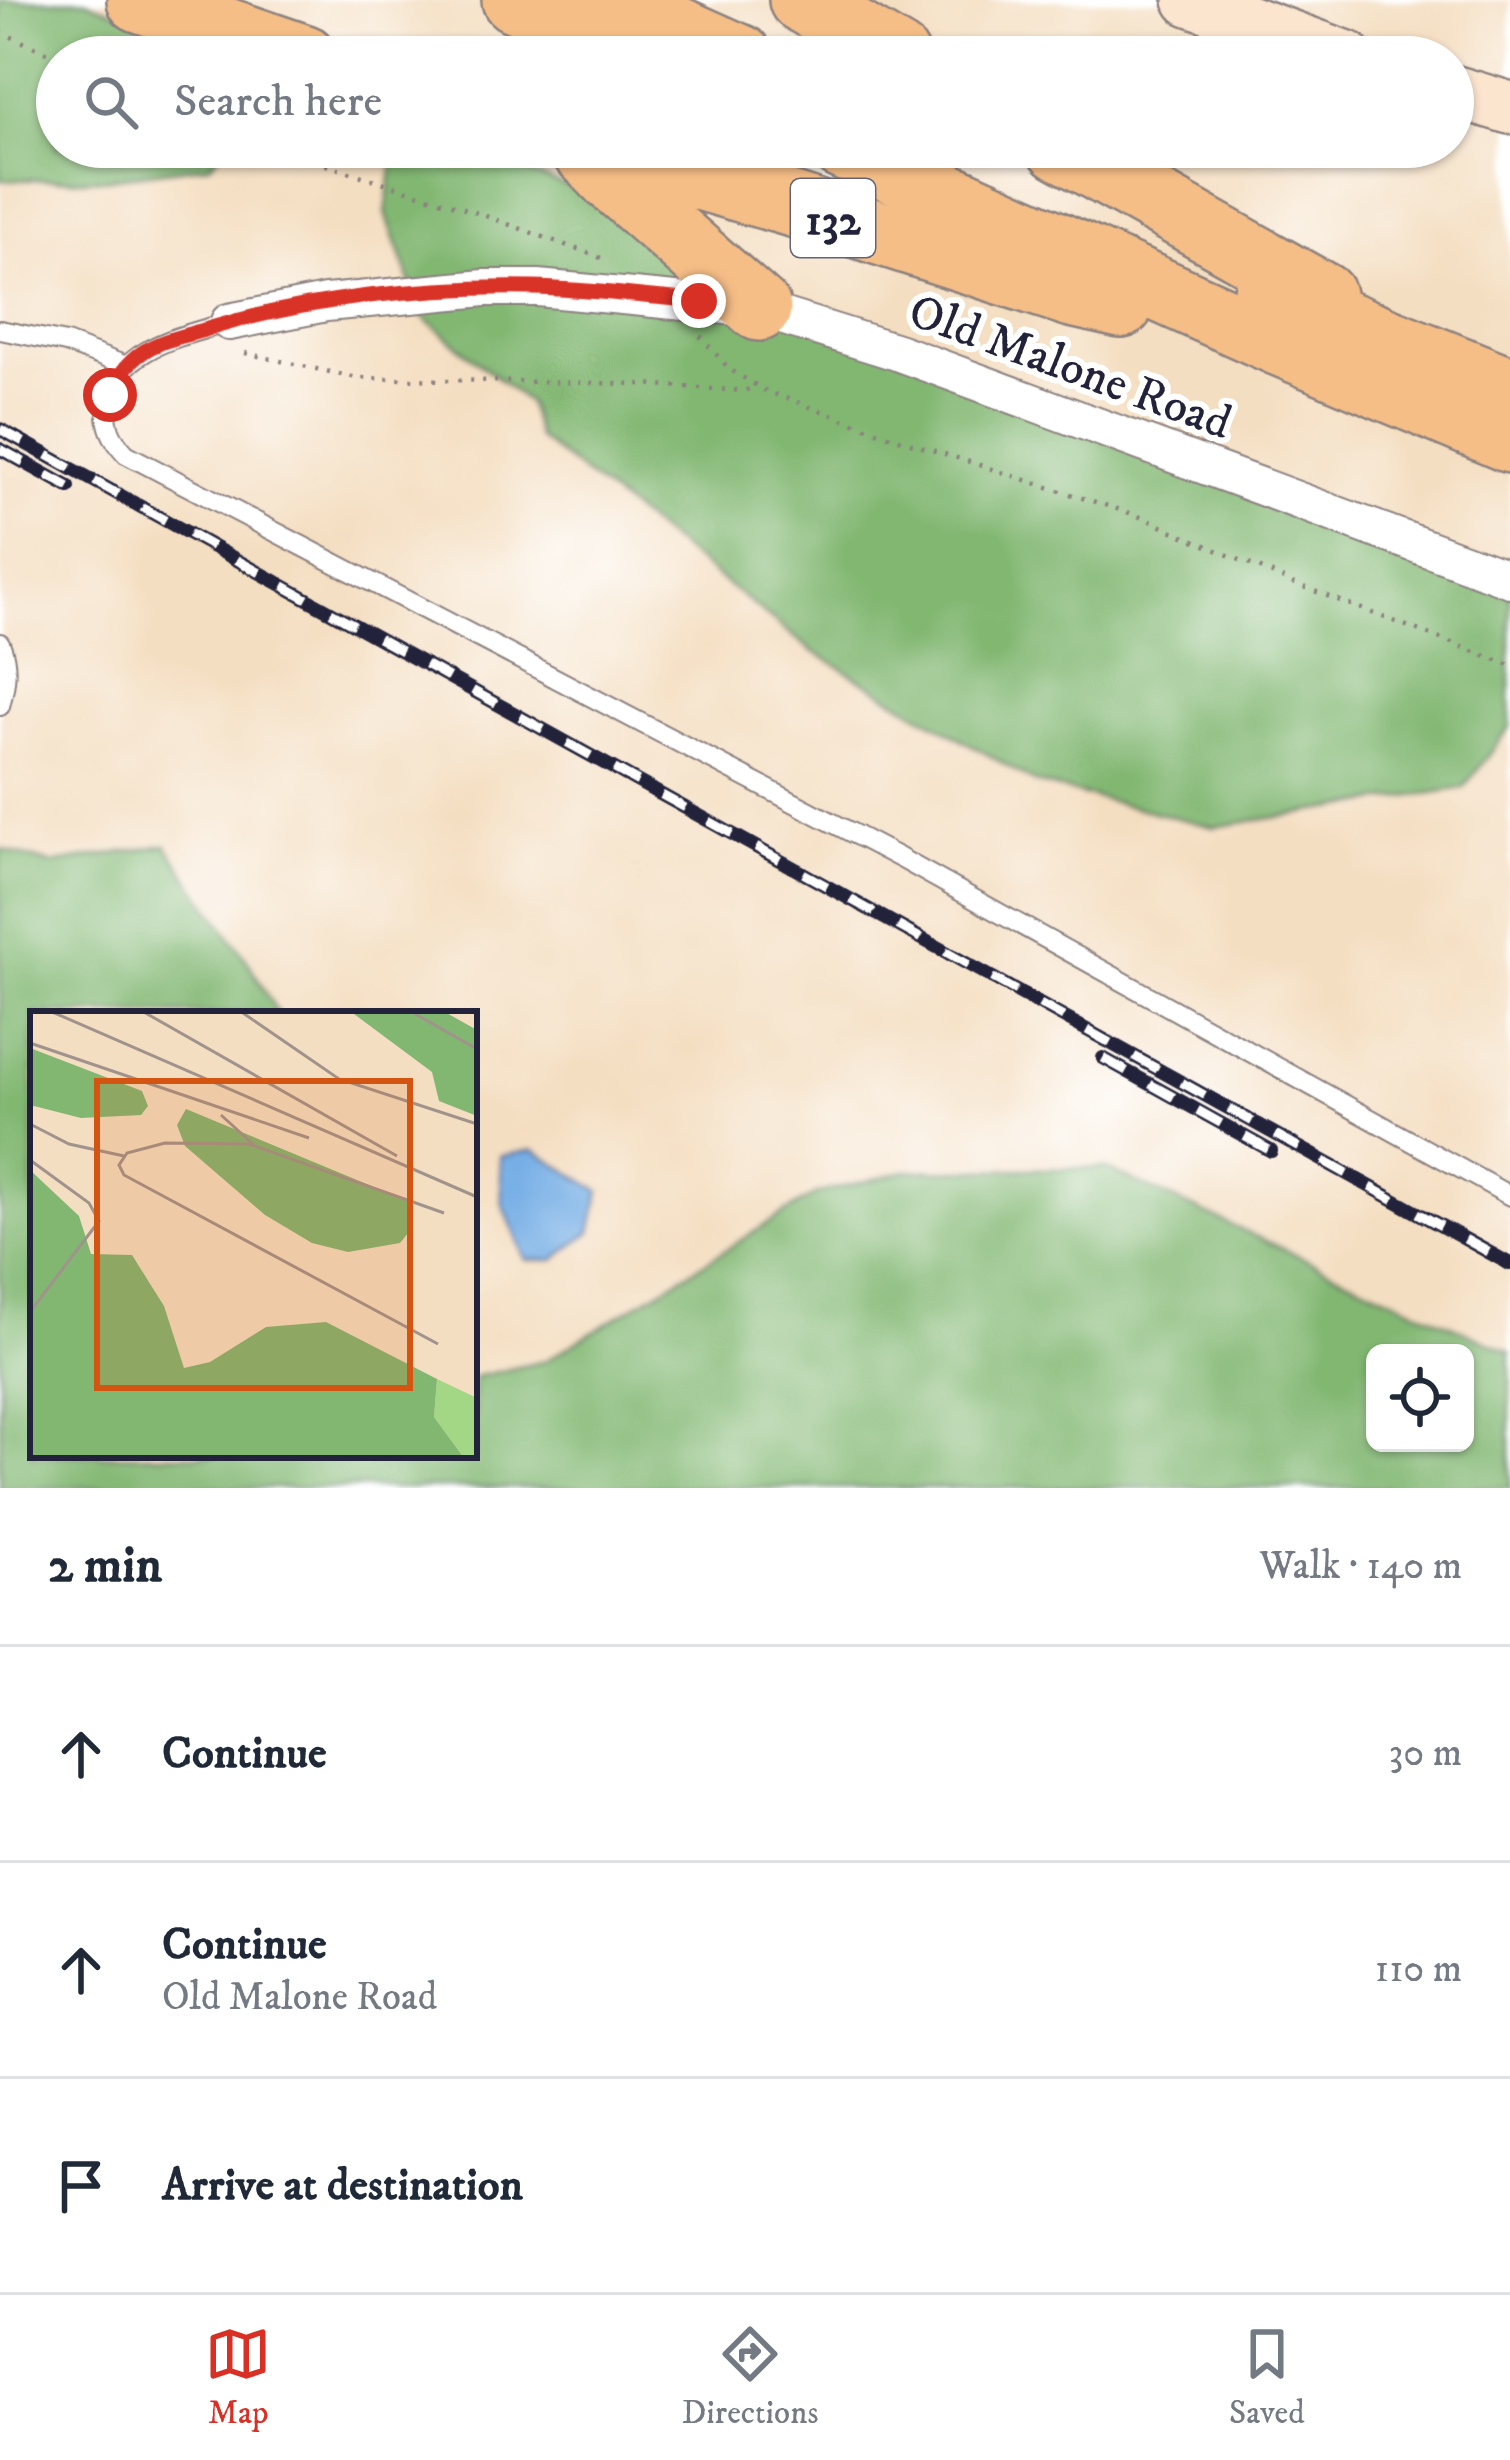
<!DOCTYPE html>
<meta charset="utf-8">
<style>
:root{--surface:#fff;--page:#f2f2f3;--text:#1f2937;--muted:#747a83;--line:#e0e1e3;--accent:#d93025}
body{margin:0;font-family:"IM FELL DW Pica",serif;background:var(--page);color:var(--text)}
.controls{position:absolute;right:36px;bottom:36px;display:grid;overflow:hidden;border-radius:18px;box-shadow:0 3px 9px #0004}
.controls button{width:108px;height:108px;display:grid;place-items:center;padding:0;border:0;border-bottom:3px solid var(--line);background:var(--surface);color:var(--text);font:60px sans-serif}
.stop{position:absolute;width:36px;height:36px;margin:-27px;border:9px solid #d93025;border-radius:50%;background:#fff}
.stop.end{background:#d93025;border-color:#fff;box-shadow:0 3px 12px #0008}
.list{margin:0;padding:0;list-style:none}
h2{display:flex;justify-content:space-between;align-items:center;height:156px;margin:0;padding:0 48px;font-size:51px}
h2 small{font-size:39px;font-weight:400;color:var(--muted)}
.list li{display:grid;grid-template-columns:78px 1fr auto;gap:36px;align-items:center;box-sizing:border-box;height:216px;padding:0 48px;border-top:3px solid var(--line)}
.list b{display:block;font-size:45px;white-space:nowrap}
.list p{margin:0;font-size:39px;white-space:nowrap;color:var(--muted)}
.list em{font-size:39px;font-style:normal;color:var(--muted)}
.icon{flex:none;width:66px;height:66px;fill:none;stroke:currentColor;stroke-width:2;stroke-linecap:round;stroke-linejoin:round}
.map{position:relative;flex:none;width:1510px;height:1488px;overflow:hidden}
.search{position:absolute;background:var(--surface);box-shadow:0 3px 9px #0004;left:36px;right:36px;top:36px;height:132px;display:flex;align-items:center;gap:30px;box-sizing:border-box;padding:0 42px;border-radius:66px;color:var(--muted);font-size:45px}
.sheet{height:804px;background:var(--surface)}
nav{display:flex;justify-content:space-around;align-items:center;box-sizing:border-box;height:168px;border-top:3px solid var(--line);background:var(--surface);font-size:33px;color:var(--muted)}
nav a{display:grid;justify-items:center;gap:6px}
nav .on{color:var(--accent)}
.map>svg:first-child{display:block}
.forest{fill:#82b772;stroke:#526c56;stroke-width:3;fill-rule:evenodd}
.water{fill:#76aee5;stroke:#4c6890;stroke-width:3}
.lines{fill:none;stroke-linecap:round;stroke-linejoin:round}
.lane-casing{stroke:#8b807e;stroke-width:22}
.street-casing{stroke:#8b807e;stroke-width:40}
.secondary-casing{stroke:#8b807e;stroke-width:56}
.highway-casing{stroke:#8b807e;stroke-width:68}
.path{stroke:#8b807e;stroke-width:4.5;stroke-dasharray:3 9;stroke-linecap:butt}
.lane{stroke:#fff;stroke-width:18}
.street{stroke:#fff;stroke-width:36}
.secondary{stroke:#fbe5cf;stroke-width:51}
.highway{stroke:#f6be87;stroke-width:63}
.rail-casing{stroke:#22223b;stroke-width:14}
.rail{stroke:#fff;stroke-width:9;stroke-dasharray:27;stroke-linecap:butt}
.route{stroke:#d93025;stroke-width:15}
.labels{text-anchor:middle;stroke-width:12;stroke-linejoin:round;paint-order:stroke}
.shield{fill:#fff;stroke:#646476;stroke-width:3}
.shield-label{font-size:45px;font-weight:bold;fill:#22223b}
.street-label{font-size:48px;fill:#22223b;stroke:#fff}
.inset-road{fill:none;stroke:#a0938b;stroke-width:3}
.view{fill:#d45411;fill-opacity:0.15;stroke:#d45411;stroke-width:6}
.inset-edge{fill:none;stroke:#22223b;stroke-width:6}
</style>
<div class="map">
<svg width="1510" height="1488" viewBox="0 0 1510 1488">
<rect width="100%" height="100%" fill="#fff"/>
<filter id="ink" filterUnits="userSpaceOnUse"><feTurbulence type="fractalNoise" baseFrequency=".00833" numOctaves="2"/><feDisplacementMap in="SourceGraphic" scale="24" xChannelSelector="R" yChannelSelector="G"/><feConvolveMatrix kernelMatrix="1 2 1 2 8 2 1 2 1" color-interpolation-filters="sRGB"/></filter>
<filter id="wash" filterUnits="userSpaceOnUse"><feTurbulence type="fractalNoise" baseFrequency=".004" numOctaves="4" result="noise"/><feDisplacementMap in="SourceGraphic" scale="48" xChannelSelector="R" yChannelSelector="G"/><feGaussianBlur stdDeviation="2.7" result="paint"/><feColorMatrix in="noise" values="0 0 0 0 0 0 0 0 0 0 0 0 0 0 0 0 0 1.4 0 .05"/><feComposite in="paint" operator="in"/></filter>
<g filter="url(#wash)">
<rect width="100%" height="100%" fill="#f4dec1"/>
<g class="forest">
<polygon points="0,0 85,0 213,49 220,57 57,57 57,147 225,147 209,165 105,179 0,180"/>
<polygon points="402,147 454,147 595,196 800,308 1510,587 1510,727 1463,788 1214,827 1036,783 811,650 538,438 528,403 422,316 386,213 395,149"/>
<path d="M166,845L250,965L278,1014H33V1455H474V1377L545,1361L816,1194L905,1171L1105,1168L1510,1352V1488H0V849L51,864ZM1465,1353V1443H1375V1353Z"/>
</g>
<polygon class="water" points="534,1150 600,1191 591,1232 554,1260 526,1260 502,1202 500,1156"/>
</g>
<g filter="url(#ink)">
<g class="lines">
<defs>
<g id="lane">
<path d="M229,322C184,336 119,346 108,402C104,424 112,439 126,454L900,858L1510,1196"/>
<polyline points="0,330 66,343 126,366"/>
<path d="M0,643C9,665 6,683 0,706"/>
</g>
<polyline id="street" points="229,322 326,303 485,288 538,288 759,309 897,352 1510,579"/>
<g id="secondary">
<polyline points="1190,0 1347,57"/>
<polyline points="1453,91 1510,108"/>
</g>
<g id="highway">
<polyline points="139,0 305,57"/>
<polyline points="514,0 640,57"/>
<polyline points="613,0 741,57"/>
<polyline points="801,0 898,57"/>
<polyline points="592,147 793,205 1072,295 1121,306"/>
<polyline points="841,147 1280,344 1510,441"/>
<polyline points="1059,147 1323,295"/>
<polyline points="581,148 611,179 759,309"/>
<polyline points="1266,291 1510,389"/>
</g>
</defs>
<use href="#lane" class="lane-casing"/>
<use href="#street" class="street-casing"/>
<use href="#secondary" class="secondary-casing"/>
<use href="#highway" class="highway-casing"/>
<g class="path">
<polyline points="0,32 58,57"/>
<polyline points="268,147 450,203 604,259"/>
<polyline points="700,336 730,370 766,391 910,443 1136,515 1293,583 1510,665"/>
<polyline points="245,353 357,378 642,384 744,391 756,386"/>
</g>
<use href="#lane" class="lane"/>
<use href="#street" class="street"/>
<use href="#secondary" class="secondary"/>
<use href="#highway" class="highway"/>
<defs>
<g id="rail">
<polyline points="0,429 1510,1264"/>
<polyline points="0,449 69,487"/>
<polyline points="1103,1058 1271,1151"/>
</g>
</defs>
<use href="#rail" class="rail-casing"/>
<use href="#rail" class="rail"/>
</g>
</g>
<g class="lines" filter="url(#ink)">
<path class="route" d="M110,395C117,377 127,363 143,352C161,340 183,336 204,330C308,298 424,286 533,288C588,289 644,297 699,301"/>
</g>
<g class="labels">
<rect class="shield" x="791" y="179" width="84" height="78" rx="9"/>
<g class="shield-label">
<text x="833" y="234">132</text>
</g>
<g class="street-label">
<text transform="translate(1071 365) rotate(20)" y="17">Old Malone Road</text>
</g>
</g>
<g transform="translate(30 1011)">
<rect width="447" height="447" fill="#f4dec1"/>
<path d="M407,368L447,387V447H434L404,406Z" fill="#a3d685"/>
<path d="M320,0H413L447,19V105L409,90L402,61ZM0,37L112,80L118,95L111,104L51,107L0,94ZM156,98L380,191L382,217L370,232L318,241L282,232L235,204L155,135L147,114ZM0,159L49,205L61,243L102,244L134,295L154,357L180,351L236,316L296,311L407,368L404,406L434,447H0Z" fill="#82b772"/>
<path class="inset-road" d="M20,0L447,186M112,0L367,145M210,0L309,68L447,113M380,0L447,38M0,32L279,127M191,104L224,134M0,113L39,133L94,145M0,149L59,192L69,210L0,301M408,333L94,164L89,154L97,142L135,132L219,133L414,202"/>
<path class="view" d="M67,70H380V377H67Z"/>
<rect width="447" height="447" class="inset-edge"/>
</g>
</svg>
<div class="controls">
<button><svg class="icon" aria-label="locate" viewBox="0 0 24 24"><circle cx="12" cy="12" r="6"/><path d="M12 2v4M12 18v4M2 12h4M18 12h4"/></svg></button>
</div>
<div class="stop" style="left:110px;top:395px"></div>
<div class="stop end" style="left:699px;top:301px"></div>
<div class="search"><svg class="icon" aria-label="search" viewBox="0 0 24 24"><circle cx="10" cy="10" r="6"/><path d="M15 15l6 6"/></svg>Search here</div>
</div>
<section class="sheet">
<h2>2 min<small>Walk · 140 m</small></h2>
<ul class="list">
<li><svg class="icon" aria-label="ahead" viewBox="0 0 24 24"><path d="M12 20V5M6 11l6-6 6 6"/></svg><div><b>Continue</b></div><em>30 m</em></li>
<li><svg class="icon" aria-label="ahead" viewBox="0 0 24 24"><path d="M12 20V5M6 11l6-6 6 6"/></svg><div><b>Continue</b><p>Old Malone Road</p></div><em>110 m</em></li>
<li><svg class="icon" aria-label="arrive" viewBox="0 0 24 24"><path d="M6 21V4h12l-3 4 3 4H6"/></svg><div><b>Arrive at destination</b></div></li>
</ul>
</section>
<nav>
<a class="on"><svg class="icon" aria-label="map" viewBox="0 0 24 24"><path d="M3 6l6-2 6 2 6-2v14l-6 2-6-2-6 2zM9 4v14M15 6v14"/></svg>Map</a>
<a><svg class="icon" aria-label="directions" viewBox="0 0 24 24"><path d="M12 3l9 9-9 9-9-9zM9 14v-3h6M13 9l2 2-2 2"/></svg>Directions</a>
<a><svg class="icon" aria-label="saved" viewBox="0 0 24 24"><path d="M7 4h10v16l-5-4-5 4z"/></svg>Saved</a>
</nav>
